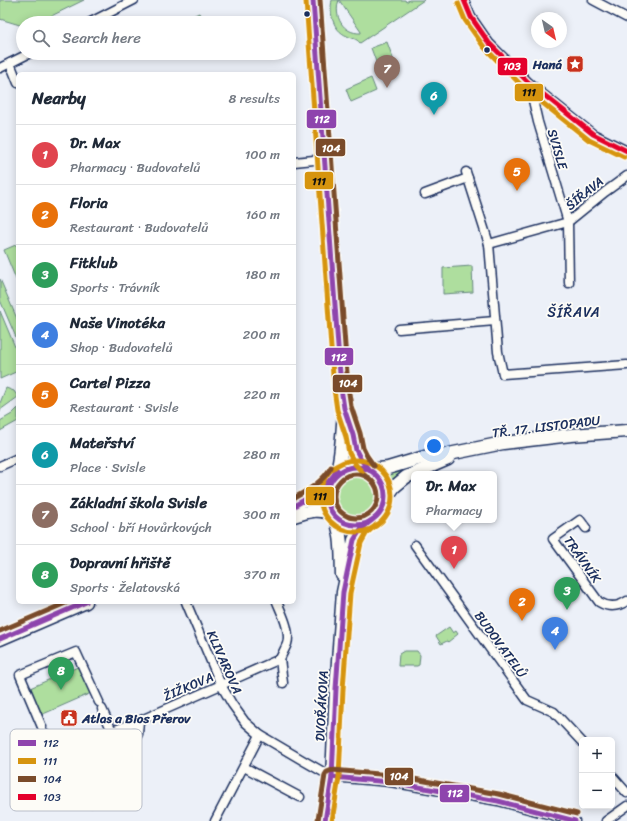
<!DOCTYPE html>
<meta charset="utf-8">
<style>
:root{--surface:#fff;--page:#f6f6f7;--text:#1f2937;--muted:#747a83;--line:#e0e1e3;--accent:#0b8043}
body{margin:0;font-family:Sriracha,sans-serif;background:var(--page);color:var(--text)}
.controls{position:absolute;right:12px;bottom:12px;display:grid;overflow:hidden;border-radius:6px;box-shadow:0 2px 10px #0003}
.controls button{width:36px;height:36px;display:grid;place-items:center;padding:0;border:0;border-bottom:1px solid var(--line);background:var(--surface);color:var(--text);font:20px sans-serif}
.compass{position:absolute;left:531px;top:12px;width:36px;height:36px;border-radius:50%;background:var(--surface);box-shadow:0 2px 10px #0003;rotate:146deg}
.you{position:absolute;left:434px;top:446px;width:14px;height:14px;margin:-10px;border:3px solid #fff;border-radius:50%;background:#1a73e8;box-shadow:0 0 0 6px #1a73e833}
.badge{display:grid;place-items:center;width:26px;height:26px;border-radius:50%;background:var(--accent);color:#fff;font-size:13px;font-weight:700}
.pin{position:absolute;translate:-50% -33px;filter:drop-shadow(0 1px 2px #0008)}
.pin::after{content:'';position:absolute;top:21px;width:14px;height:12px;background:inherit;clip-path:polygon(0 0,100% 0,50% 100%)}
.popup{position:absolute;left:411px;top:471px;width:86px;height:52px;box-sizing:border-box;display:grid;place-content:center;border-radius:6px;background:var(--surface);filter:drop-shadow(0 1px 3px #0005);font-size:13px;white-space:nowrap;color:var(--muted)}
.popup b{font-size:15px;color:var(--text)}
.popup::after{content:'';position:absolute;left:50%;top:100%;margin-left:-8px;border:8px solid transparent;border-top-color:var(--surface)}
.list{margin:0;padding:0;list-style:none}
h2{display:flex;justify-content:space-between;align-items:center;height:52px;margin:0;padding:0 16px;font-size:17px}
h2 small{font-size:13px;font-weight:400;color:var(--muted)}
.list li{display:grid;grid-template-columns:26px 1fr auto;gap:12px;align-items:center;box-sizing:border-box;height:60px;padding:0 16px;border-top:1px solid var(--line)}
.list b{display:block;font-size:15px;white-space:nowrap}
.list p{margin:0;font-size:13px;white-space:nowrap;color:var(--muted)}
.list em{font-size:13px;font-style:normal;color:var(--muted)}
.icon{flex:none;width:22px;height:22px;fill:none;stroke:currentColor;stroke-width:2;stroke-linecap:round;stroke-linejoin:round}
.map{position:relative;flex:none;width:627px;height:821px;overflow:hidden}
.search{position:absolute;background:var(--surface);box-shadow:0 2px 10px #0003;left:16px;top:16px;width:280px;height:44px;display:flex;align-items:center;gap:10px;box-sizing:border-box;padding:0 14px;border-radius:22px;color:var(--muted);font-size:15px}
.panel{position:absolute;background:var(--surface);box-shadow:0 2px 10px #0003;left:16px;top:72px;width:280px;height:532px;border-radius:6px}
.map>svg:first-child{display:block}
.green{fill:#aede9e;stroke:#64867e;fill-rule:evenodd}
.water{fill:#7bc8da;stroke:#558ba8}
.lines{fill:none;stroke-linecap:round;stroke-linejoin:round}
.minor-casing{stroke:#1b2f5e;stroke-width:11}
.secondary-casing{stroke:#1b2f5e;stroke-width:15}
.minor{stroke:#fdfcf7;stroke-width:8}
.secondary{stroke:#fdfcf7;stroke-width:12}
.bus-1-casing{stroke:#fdfcf7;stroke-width:8}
.bus-2-casing{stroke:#fdfcf7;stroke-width:8}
.bus-3-casing{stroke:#fdfcf7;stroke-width:8}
.bus-4-casing{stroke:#fdfcf7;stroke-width:8}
.bus-1{stroke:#8e44ad;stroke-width:5}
.bus-2{stroke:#d6940e;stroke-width:5}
.bus-3{stroke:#7a4b2a;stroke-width:5}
.bus-4{stroke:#e4002b;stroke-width:5}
.bus-dot{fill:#1b2f5e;stroke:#fdfcf7;stroke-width:1.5}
.labels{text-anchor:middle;stroke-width:3.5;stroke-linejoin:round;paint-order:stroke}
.poi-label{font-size:13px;font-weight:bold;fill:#1b2f5e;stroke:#fdfcf7;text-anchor:end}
.street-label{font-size:13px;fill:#1b2f5e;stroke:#fdfcf7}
.neighbourhood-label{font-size:14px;letter-spacing:1px;fill:#1b2f5e;stroke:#fdfcf7}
.key{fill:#fdfcf7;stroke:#b9bec9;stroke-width:1}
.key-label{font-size:11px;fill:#1b2f5e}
.line-badge{stroke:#fdfcf7;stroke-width:1.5}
.badge-label{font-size:11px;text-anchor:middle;font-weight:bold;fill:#fff}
.pale-badge-label{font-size:11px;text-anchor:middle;font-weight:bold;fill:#111}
</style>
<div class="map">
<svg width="627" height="821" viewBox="0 0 627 821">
<rect width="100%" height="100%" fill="#ecf0f8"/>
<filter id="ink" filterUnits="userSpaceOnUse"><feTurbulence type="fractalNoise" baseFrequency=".025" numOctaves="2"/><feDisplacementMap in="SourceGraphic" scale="8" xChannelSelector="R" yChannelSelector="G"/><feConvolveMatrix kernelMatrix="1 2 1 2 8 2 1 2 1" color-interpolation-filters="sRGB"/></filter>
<g filter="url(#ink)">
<g class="green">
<polygon points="0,0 84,0 41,21 28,17 26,23 23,23 23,26 0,19"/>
<path d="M332,0H405L406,2L409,0H424L360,43C356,38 353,39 347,36C333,30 329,14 332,0ZM339,0L361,32V33C343,34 333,16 339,0Z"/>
<polygon points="199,13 204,23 184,23 183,21"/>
<polygon points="387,42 399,75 383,81 371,48"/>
<polygon points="371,78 376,91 351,102 346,89"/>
<polygon points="18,244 18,284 4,250"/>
<polygon points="472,266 473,292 443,294 443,268"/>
<polygon points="0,279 18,321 18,342 0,300"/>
<polygon points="0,311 18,354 18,371 0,379"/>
<polygon points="6,388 14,391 18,397 0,410 0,411 0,403"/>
<polygon points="18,408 18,421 0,431 0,421 12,414"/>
<polygon points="408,467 410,470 390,483 387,474"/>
<circle cx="356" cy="495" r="24"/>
<polygon points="449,627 453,633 456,631 458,634 448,642 447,641 441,644 436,636"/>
<polygon points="404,651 417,651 420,655 419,665 417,666 398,666 399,654"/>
<polygon points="80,666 91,693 41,715 30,688"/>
<polygon points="127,732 137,736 130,749 125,746 101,789 108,791 99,801 60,774 56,767 61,759"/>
</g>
<circle class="water" cx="90" cy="766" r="5.5"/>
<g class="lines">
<defs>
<g id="minor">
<polyline points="464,0 471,17 489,43 529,83 593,134 627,151"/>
<polyline points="593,0 627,18"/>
<polyline points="89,23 134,0"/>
<polyline points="10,63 18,83"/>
<polyline points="0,68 30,53"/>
<polyline points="529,83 538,122 568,222 569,283"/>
<polyline points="294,162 324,159"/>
<polyline points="466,172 489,244 498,352 503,374 627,365"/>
<polyline points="425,194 468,178"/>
<polyline points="489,244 568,222 605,192 627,176"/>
<polyline points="399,329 495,321"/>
<polyline points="0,466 18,458"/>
<path d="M586,528L580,520L553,539L599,602C609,608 618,607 627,601"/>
<polyline points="415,545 527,700 554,712 582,742"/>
<polyline points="186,602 221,685 232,704 245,722 260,735 304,761 332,777 390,782 498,801 575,821"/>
<polyline points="280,659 283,683"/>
<polyline points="102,709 112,731"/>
<path d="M139,721L138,734L108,791L99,801L90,803L49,770L47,763L50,759L56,755L99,736L139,721L280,659C282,654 285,649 287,644C291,631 282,614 277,602"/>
<polyline points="42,727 20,675 76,652 99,702"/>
<polyline points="45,734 56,755"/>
<polyline points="244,767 300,797"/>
<polyline points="612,776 627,793"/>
<polyline points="215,821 260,735"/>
<polyline points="606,821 627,806"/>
</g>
<g id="secondary">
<polyline points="313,0 341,388 344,408 353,435 356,450 361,460 369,470 388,468 428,456 444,455 503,443 571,435 627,431"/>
<circle cx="356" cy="496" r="29"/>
<polyline points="384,501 394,487 406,477 448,459"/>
<path d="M294,506C307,498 325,489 334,477C342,465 342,428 344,413"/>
<path d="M294,516C309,511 320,507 334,516C343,535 341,554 342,575"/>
<polyline points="0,639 86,602"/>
<polyline points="325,821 332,777 336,689 343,592 354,540 361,529 372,520"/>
</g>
</defs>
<use href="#minor" class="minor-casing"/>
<use href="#secondary" class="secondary-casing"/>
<use href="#minor" class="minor"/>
<use href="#secondary" class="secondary"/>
<defs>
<g id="bus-1">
<polyline points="313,0 341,388 344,408 353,435 356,450 361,460 369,470"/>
<circle cx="356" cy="496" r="29"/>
<path d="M294,506C310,497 328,487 337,470"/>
<polyline points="0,639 86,602"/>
<polyline points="332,777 390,782 498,801 575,821"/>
<polyline points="325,821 332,777 336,689 343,592 354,540 361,529 372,520"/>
</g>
<g id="bus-2">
<polyline points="306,1 334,389 337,410 346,437 349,453 355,464 364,474"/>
<polyline points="458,3 465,20 484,47 524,88 589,140 624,157"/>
<circle cx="356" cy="496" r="36"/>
<polyline points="332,821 339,777 343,689 350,593 361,543 366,534 376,525"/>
</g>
<g id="bus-3">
<polyline points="320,0 348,387 351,406 360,433 363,448 367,456 374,466"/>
<circle cx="356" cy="496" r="22"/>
<path d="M294,498C308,490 323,482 331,467"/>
<polyline points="0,631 68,602"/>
<polyline points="318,820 325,775 327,772 332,770 391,775 499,794 577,814"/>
</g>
<polyline id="bus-4" points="464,0 471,17 489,43 529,83 593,134 627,151"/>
</defs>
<use href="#bus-1" class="bus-1-casing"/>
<use href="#bus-2" class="bus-2-casing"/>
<use href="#bus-3" class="bus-3-casing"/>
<use href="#bus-4" class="bus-4-casing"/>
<use href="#bus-1" class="bus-1"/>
<use href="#bus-2" class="bus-2"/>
<use href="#bus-3" class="bus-3"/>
<use href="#bus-4" class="bus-4"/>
</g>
</g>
<defs>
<symbol id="sight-square" viewBox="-11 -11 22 22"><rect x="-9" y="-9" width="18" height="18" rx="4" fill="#c8321e" stroke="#fdfcf7"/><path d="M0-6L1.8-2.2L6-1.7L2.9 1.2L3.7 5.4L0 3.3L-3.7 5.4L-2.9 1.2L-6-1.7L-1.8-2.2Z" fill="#fff"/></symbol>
<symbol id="civic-square" viewBox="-11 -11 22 22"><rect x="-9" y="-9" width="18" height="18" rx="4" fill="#c8321e" stroke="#fdfcf7"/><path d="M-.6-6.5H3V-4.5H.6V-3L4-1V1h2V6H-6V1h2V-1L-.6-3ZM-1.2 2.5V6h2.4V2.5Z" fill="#fff"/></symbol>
</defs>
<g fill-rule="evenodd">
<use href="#sight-square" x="565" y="54" width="20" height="20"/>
<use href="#civic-square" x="59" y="708" width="20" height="20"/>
</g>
<g class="bus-dot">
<circle cx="307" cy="14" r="3.5"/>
<circle cx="487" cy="50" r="3.5"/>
</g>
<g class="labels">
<g class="poi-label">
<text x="562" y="69">Haná</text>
<text x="82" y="723" text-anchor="start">Atlas a Bios Přerov</text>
</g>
<g class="street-label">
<text transform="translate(558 149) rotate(74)" y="5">SVISLE</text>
<text transform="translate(584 193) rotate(-39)" y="5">ŠÍŘAVA</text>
<text transform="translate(546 426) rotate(-7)" y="5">TŘ. 17. LISTOPADU</text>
<text transform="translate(583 559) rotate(55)" y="5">TRÁVNÍK</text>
<text transform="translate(501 644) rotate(54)" y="5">BUDOVATELŮ</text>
<text transform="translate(225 662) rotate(66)" y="5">KLIVAROVA</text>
<text transform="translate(188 686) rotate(-23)" y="5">ŽIŽKOVA</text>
<text transform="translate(321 706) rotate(-87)" y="5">DVOŘÁKOVA</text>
</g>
<g class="neighbourhood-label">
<text x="574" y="317">ŠÍŘAVA</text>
</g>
</g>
<rect x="10" y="729" width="132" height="82" rx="6" class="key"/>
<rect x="18" y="740" width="18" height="6" fill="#8e44ad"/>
<rect x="18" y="758" width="18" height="6" fill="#d6940e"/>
<rect x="18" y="776" width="18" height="6" fill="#7a4b2a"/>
<rect x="18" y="794" width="18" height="6" fill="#e4002b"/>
<g class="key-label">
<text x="43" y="747">112</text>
<text x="43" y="765">111</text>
<text x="43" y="783">104</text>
<text x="43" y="801">103</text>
</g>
<g class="line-badge">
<rect x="497" y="57" width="31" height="19" rx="4" fill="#e4002b"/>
<rect x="514" y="83" width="30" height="19" rx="4" fill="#d6940e"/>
<rect x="306" y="109" width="31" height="20" rx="4" fill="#8e44ad"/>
<rect x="315" y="138" width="31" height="19" rx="4" fill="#7a4b2a"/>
<rect x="304" y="171" width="30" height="19" rx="4" fill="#d6940e"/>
<rect x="324" y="347" width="30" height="19" rx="4" fill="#8e44ad"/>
<rect x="332" y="374" width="31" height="19" rx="4" fill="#7a4b2a"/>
<rect x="305" y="486" width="30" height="20" rx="4" fill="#d6940e"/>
<rect x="384" y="767" width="30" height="19" rx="4" fill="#7a4b2a"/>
<rect x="439" y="784" width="31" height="19" rx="4" fill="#8e44ad"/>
</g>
<g class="badge-label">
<text x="512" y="70">103</text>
<text x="322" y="123">112</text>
<text x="331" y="152">104</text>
<text x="339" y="361">112</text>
<text x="348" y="387">104</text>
<text x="399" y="780">104</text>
<text x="455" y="797">112</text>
</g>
<g class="pale-badge-label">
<text x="529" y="96">111</text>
<text x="319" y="185">111</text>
<text x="320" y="500">111</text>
</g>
</svg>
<div class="controls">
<button>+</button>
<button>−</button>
</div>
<svg class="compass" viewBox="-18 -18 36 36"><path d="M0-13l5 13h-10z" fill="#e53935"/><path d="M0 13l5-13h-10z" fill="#747a83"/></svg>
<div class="you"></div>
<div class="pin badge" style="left:454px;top:569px;background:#e0444e">1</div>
<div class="popup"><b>Dr. Max</b>Pharmacy</div>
<div class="pin badge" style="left:522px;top:621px;background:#e8710a">2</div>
<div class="pin badge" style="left:567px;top:610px;background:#2e9e5b">3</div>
<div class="pin badge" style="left:555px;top:650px;background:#3f7fe0">4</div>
<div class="pin badge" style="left:517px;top:191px;background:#e8710a">5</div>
<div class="pin badge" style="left:434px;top:115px;background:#0f9aa8">6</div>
<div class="pin badge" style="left:387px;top:88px;background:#8d6e63">7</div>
<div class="pin badge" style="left:61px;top:690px;background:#2e9e5b">8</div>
<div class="search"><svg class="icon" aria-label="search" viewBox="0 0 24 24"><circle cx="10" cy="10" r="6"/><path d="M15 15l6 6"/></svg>Search here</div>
<section class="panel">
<h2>Nearby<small>8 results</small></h2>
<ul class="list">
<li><span class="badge" style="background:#e0444e">1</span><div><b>Dr. Max</b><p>Pharmacy · Budovatelů</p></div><em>100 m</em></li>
<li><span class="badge" style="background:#e8710a">2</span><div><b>Floria</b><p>Restaurant · Budovatelů</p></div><em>160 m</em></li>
<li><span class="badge" style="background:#2e9e5b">3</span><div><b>Fitklub</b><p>Sports · Trávník</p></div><em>180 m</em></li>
<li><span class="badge" style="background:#3f7fe0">4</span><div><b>Naše Vinotéka</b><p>Shop · Budovatelů</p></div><em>200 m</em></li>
<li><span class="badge" style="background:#e8710a">5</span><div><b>Cartel Pizza</b><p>Restaurant · Svisle</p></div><em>220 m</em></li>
<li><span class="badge" style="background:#0f9aa8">6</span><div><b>Mateřství</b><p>Place · Svisle</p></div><em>280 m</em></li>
<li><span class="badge" style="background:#8d6e63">7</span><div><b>Základní škola Svisle</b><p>School · bří Hovůrkových</p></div><em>300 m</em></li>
<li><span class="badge" style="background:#2e9e5b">8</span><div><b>Dopravní hřiště</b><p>Sports · Želatovská</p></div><em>370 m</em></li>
</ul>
</section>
</div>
